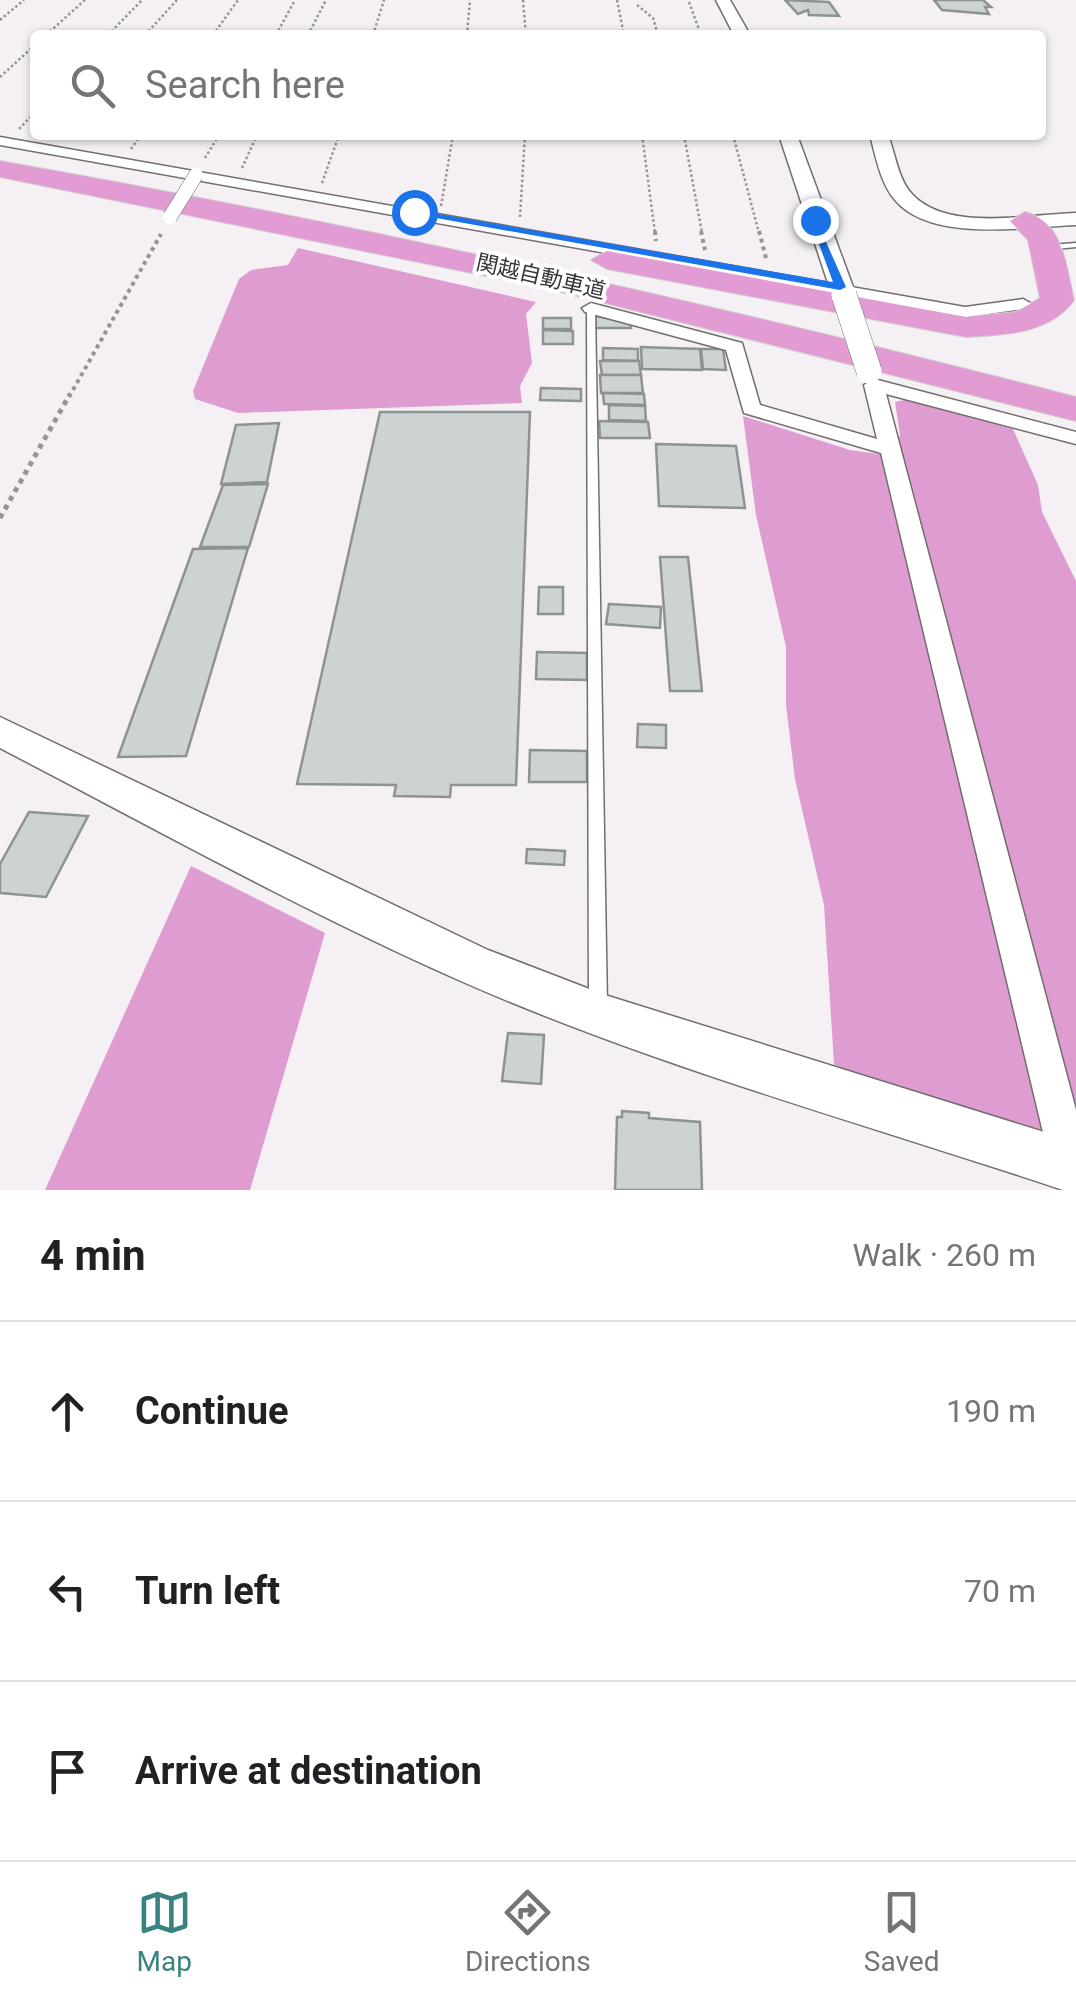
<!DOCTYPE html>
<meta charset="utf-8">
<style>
:root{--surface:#fff;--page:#f6f6f6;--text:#202124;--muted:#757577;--line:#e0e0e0;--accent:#3a827f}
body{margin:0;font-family:Roboto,"Noto Sans JP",sans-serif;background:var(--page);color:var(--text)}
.stop{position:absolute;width:30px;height:30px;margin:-22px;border:8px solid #1a73e8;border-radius:50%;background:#fff}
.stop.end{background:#1a73e8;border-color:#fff;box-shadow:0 2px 10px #0008}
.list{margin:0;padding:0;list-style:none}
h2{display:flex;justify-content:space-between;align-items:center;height:130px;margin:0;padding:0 40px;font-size:42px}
h2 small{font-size:32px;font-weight:400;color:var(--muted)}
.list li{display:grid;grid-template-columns:65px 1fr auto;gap:30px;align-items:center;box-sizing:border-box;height:180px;padding:0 40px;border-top:2px solid var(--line)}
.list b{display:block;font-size:38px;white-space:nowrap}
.list em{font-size:32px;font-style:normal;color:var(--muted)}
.icon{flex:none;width:55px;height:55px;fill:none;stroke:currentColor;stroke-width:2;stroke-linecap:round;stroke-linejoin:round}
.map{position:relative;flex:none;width:1076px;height:1190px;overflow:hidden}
.search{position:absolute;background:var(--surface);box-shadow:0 2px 8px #0004;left:30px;right:30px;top:30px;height:110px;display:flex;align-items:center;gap:25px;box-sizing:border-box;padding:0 35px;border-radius:10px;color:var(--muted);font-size:38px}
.sheet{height:670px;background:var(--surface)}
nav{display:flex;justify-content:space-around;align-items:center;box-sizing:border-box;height:140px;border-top:2px solid var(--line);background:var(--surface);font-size:28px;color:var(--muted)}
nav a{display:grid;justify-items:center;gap:5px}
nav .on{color:var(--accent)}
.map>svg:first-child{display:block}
.forest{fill:#df9cd0}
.building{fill:#cdd3d3;stroke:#8c9392;stroke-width:2.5}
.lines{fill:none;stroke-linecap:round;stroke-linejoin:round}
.lane-casing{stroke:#726d70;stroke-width:3}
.street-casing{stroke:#726d70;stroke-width:3}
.secondary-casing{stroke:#726d70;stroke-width:3}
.highway-casing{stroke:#cfcfcf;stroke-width:2}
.path-far2{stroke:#979497;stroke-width:2.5;stroke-dasharray:2.5 2.5;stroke-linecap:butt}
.path-far1{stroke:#979497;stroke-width:4;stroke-dasharray:4 4;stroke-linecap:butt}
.path{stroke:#979497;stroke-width:5;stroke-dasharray:5 5;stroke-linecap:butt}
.lane{fill:#fff;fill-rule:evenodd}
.street{fill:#fff;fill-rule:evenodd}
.secondary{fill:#fff;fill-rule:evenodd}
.highway{fill:#e29cd3;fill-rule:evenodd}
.street-bridge-casing{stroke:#726d70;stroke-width:15;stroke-linecap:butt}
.secondary-bridge-casing{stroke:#726d70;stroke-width:26;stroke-linecap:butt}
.street-bridge{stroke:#fff;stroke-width:14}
.secondary-bridge{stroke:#fff;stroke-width:25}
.route{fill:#1a73e8}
.labels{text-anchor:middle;stroke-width:8;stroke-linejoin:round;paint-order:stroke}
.far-street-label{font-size:22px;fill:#383638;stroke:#fff}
</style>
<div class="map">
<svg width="1076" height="1190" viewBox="0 0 1076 1190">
<rect width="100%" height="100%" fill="#f5f0f4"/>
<g class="forest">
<polygon points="298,248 536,302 526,314 532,363 520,386 522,403 238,413 195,399 193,391 239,279 251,270 288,265"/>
<polygon points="909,399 1013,429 1038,485 1042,512 1076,581 1076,1127 992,1132 880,1093 834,1064 824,905 795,779 786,705 786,647 756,515 743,416 850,450 894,456 900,435 895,402"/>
<polygon points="191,866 325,933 250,1190 45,1190"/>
</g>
<g class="building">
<polygon points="785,0 829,2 839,16 809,15 808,10 798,14"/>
<polygon points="934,0 983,0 991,7 985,7 989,14 942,10"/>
<polygon points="595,316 630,321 631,328 596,328"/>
<rect x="543" y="318" width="28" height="11"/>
<polygon points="543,330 573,331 573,344 543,344"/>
<polygon points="641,347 700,349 702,370 642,369"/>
<polygon points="603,348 638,349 638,361 603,360"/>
<polygon points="701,349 723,349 726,370 703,369"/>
<polygon points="600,361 639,361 641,375 602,375"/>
<polygon points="600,375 641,375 643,393 601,393"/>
<polygon points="541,388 581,389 581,401 540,400"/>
<polygon points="603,393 644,394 645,405 604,404"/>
<polygon points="609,405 645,406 646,421 609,420"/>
<polygon points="380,412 530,412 516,785 451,785 450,797 394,796 396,785 297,784"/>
<polygon points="599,421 648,422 650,438 600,438"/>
<polygon points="279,423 267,482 221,484 236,425"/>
<polygon points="656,444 736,446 745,508 659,506"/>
<polygon points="268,484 249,547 200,547 223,485"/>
<polygon points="248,548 186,756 118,757 193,549"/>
<polygon points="660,557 688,557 702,691 670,691"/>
<polygon points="539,587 563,587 563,614 538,614"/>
<polygon points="609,604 661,607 660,628 606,624"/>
<polygon points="537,652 587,653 587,680 536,679"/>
<polygon points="638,724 666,725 666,748 637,747"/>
<polygon points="530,750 587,751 587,782 529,782"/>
<polygon points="29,812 88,816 46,897 0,893 0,864"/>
<polygon points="527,849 565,851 564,865 526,863"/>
<polygon points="508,1033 544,1035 541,1084 502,1081"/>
<polygon points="622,1111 649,1113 649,1118 700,1122 702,1190 615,1190 617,1117 622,1117"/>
</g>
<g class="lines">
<defs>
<g id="lane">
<polygon points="1076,243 1076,247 1056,249 1049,255 1045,253 1050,245"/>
<polygon points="591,305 595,308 607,1006 604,1011 598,1014 592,1011 589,1006 587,308"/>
</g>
<g id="street">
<polygon points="0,137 965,307 1023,299 1032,304 1023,309 965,317 0,145"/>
<polygon points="591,303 742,343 760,405 877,439 864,385 874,379 1076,432 1076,444 886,394 1076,1110 1076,1183 1057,1179 1051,1166 881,453 744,413 726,350 585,312 582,308"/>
</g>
<g id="secondary">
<polygon points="716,0 730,0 750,35 734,35"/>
<polygon points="779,135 797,135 856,295 853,300 844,302 832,295"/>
<path d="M870,135H888C895,153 898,178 911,193C946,233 1029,214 1076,213V225C1026,227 931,243 895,200C880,182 876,157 870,135Z"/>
<path d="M0,717L488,950L605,995L1076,1142V1190H1063C860,1122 650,1065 454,978C299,909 150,826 0,748Z"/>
</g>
<g id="highway">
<path d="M0,161C362,225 720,305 1076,397V421L541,287L0,177Z"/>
<path d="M1025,212C1064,222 1066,267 1074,300C1050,334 1004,335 966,337L607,269L591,260L607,251L966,317L1016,312L1040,298L1028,240L1010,221Z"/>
</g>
</defs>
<use href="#lane" class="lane-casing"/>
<use href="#street" class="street-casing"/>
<use href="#secondary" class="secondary-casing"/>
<use href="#highway" class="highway-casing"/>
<g class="path-far2">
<polyline points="523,0 526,35"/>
<polyline points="617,0 624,35"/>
<polyline points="689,2 701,35"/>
<polyline points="637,5 653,18 658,35"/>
<polyline points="0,20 24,0"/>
<polyline points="46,35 85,0"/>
<polyline points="108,35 142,0"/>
<polyline points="145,35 177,0"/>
<polyline points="213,35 238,0"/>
<polyline points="276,35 295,0"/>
<polyline points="308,35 326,0"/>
<polyline points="373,35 384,0"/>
<polyline points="467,35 470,0"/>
<polyline points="0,77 35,45"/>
<polyline points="19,129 35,112"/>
<polyline points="642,135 655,233"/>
<polyline points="684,135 702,233"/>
<polyline points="733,135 759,233"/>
<polyline points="131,149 141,135"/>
<polyline points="205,158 219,135"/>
<polyline points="242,168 257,135"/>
<polyline points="322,183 339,135"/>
<polyline points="441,206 453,135"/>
<polyline points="520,217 525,135"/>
</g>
<g class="path-far1">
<polyline points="655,231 656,241"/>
<polyline points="701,231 705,250"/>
<polyline points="759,231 767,262"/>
<polyline points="69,397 161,234"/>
</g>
<polyline class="path" points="0,518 70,394"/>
<use href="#lane" class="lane"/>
<use href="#street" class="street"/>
<use href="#secondary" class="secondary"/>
<use href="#highway" class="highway"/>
<defs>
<polyline id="street-bridge" points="170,217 196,175"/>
<polyline id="secondary-bridge" points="844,295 869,371"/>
</defs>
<use href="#street-bridge" class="street-bridge-casing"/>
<use href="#secondary-bridge" class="secondary-bridge-casing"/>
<use href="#street-bridge" class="street-bridge"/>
<use href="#secondary-bridge" class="secondary-bridge"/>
</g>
<polygon class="route" points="410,209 833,282 810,220 815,217 846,287 840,290 414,214"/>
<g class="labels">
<g class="far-street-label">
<text transform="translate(541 276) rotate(13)" y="8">関越自動車道</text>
</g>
</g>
</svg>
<div class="stop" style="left:414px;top:212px"></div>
<div class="stop end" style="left:815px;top:220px"></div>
<div class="search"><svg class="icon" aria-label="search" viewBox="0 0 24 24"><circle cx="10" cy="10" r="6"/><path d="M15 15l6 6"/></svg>Search here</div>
</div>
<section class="sheet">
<h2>4 min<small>Walk · 260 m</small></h2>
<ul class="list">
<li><svg class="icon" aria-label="ahead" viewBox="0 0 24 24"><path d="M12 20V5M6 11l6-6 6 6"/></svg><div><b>Continue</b></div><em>190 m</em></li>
<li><svg class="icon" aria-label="left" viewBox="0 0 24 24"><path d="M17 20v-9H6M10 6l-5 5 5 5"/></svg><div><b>Turn left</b></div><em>70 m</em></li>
<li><svg class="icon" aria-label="arrive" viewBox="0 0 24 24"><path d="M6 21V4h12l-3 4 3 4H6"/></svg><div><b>Arrive at destination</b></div></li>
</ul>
</section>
<nav>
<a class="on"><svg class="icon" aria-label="map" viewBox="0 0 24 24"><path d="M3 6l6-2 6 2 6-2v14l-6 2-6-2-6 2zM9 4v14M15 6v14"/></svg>Map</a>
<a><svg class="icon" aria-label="directions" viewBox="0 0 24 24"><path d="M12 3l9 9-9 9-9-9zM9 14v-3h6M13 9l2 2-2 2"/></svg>Directions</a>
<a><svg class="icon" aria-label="saved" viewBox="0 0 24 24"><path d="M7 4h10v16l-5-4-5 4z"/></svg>Saved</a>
</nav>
